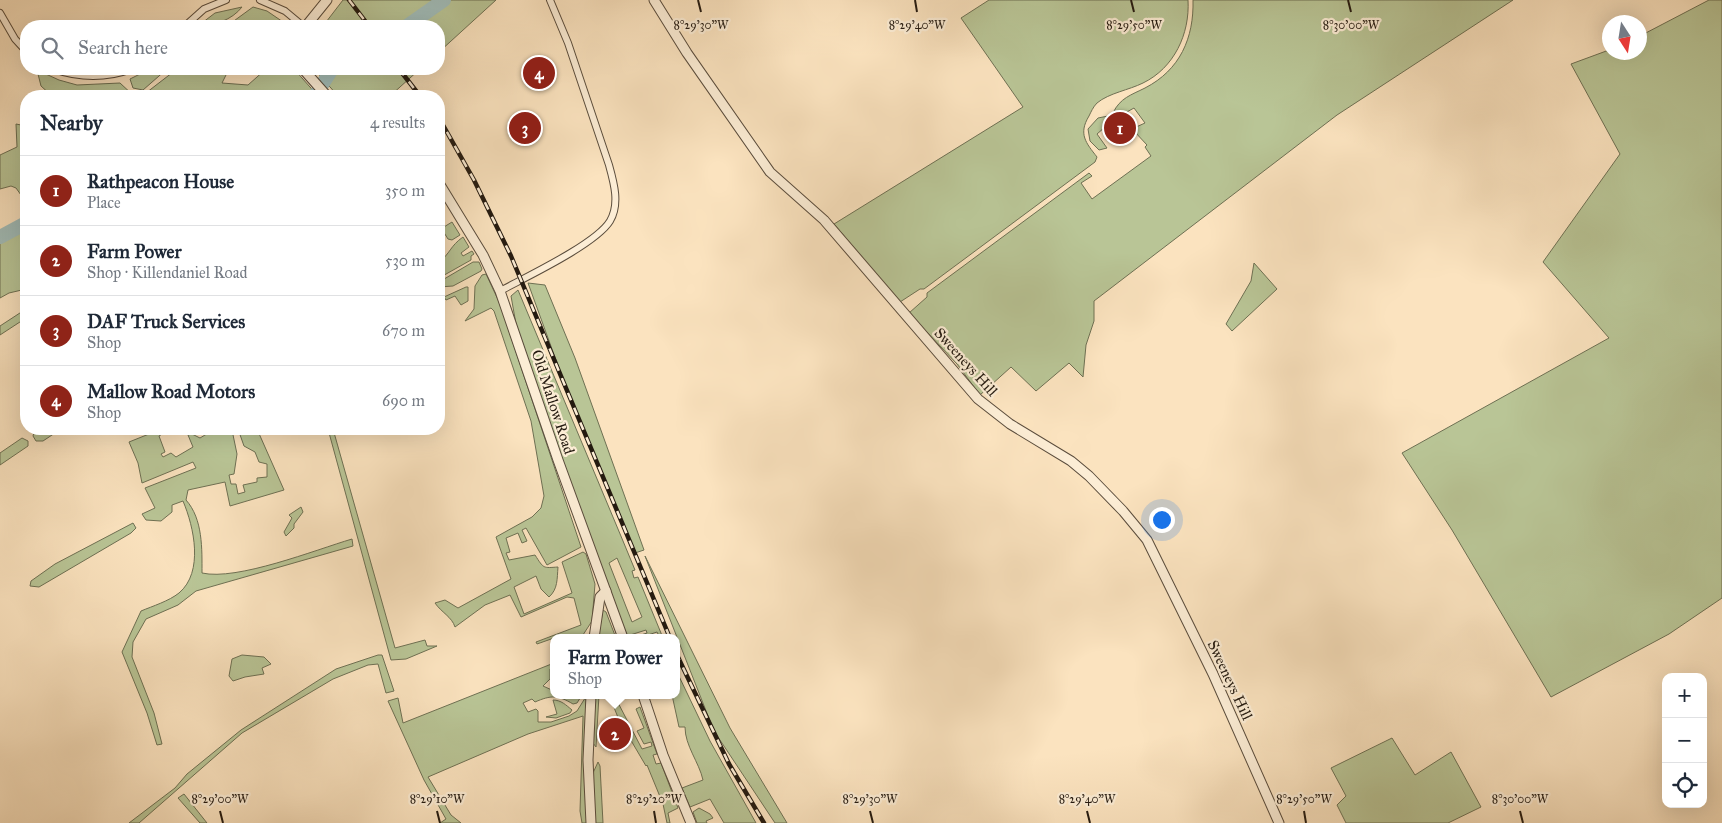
<!DOCTYPE html>
<meta charset="utf-8">
<style>
:root{--surface:#fff;--page:#f2f2f3;--text:#1f2937;--muted:#747a83;--line:#e0e1e3;--accent:#8f2418}
body{margin:0;font-family:"IM FELL Great Primer",serif;background:var(--page);color:var(--text)}
.controls{position:absolute;right:15px;bottom:15px;display:grid;overflow:hidden;border-radius:10px;box-shadow:0 5px 20px #0002}
.controls button{width:45px;height:45px;display:grid;place-items:center;padding:0;border:0;border-bottom:1px solid var(--line);background:var(--surface);color:var(--text);font:25px sans-serif}
.compass{position:absolute;left:1602px;top:15px;width:45px;height:45px;border-radius:50%;background:var(--surface);box-shadow:0 5px 20px #0002;rotate:168deg}
.you{position:absolute;left:1161px;top:519px;width:18px;height:18px;margin:-12px;border:4px solid #fff;border-radius:50%;background:#1a73e8;box-shadow:0 0 0 8px #1a73e833}
.badge{display:grid;place-items:center;width:32px;height:32px;border-radius:50%;background:var(--accent);color:#fff;font-size:16px;font-weight:700}
.pin{position:absolute;translate:-50% -50%;border:2px solid #fff;box-shadow:0 1px 5px #0006}
.popup{position:absolute;left:550px;top:634px;width:130px;height:65px;box-sizing:border-box;display:grid;place-content:center;border-radius:10px;background:var(--surface);filter:drop-shadow(0 1px 4px #0005);font-size:16px;white-space:nowrap;color:var(--muted)}
.popup b{font-size:19px;color:var(--text)}
.popup::after{content:'';position:absolute;left:50%;top:100%;margin-left:-10px;border:10px solid transparent;border-top-color:var(--surface)}
.list{margin:0;padding:0;list-style:none}
h2{display:flex;justify-content:space-between;align-items:center;height:65px;margin:0;padding:0 20px;font-size:21px}
h2 small{font-size:16px;font-weight:400;color:var(--muted)}
.list li{display:grid;grid-template-columns:32px 1fr auto;gap:15px;align-items:center;box-sizing:border-box;height:70px;padding:0 20px;border-top:1px solid var(--line)}
.list b{display:block;font-size:19px;white-space:nowrap}
.list p{margin:0;font-size:16px;white-space:nowrap;color:var(--muted)}
.list em{font-size:16px;font-style:normal;color:var(--muted)}
.icon{flex:none;width:28px;height:28px;fill:none;stroke:currentColor;stroke-width:2;stroke-linecap:round;stroke-linejoin:round}
.map{position:relative;flex:none;width:1722px;height:823px;overflow:hidden}
.search{position:absolute;background:var(--surface);box-shadow:0 5px 20px #0002;left:20px;top:20px;width:425px;height:55px;display:flex;align-items:center;gap:12px;box-sizing:border-box;padding:0 18px;border-radius:20px;color:var(--muted);font-size:19px}
.panel{position:absolute;background:var(--surface);box-shadow:0 5px 20px #0002;left:20px;top:90px;width:425px;height:345px;border-radius:20px}
.map>svg:first-child{display:block}
.green{fill:#b9c596;stroke:#6e7053;fill-rule:evenodd}
.lines{fill:none;stroke-linecap:round;stroke-linejoin:round}
.river{stroke:#a1bdba;stroke-width:14}
.minor-casing{stroke:#5a4c3c;stroke-width:8}
.tertiary-casing{stroke:#5a4c3c;stroke-width:11}
.minor{stroke:#fcedd5;stroke-width:6}
.tertiary{stroke:#fcedd5;stroke-width:9}
.rail-casing{stroke:#241a10;stroke-width:4.5}
.rail{stroke:#fcedd5;stroke-width:2.5;stroke-dasharray:8;stroke-linecap:butt}
.ticks{fill:none;stroke:#241a10;stroke-width:2}
.labels{text-anchor:middle;stroke-width:4.5;stroke-linejoin:round;paint-order:stroke}
.street-label{font-size:15px;fill:#241a10;stroke:#fcedd5}
.ticks-label{font-size:12px;text-anchor:middle;fill:#241a10;stroke:#fcedd5;stroke-width:4.5;stroke-linejoin:round;paint-order:stroke}
</style>
<div class="map">
<svg width="1722" height="823" viewBox="0 0 1722 823">
<rect width="100%" height="100%" fill="#fbe3bf"/>
<filter id="stains"><feTurbulence type="fractalNoise" baseFrequency=".004" numOctaves="4"/><feColorMatrix values="0 0 0 0 .2 0 0 0 0 .09 0 0 0 0 .02 0 0 0 .5 -.17"/></filter>
<radialGradient id="worn" r=".72"><stop offset=".6" stop-color="#630" stop-opacity="0"/><stop offset="1" stop-color="#630" stop-opacity=".3"/></radialGradient>
<g class="green">
<polygon points="343,0 496,0 439,52 439,26 323,26"/>
<path d="M989,0H1188C1190,34 1174,68 1143,83C1129,90 1109,93 1097,103C1093,107 1091,112 1089,116C1078,134 1086,143 1097,157L1095,162L924,289H920L900,302L834,224L1023,107L961,18Z"/>
<path d="M1193,0H1513L1337,115L1094,301V321L1086,345L1083,377L1069,363L1036,391L1011,367L980,395L957,364L909,313L927,297V293L1089,173L1092,176L1081,183L1092,199L1151,156L1145,147L1147,145L1134,131V128L1145,123L1134,108L1116,118L1113,113C1120,98 1131,95 1145,88C1180,70 1194,38 1193,0Z"/>
<polygon points="1709,0 1722,0 1722,598 1669,634 1551,697 1452,530 1402,453 1609,338 1543,262 1620,154 1571,64 1609,50 1610,52 1640,52 1640,36"/>
<path d="M242,7C232,20 214,26 198,26L215,13Z"/>
<polygon points="253,7 267,11 289,26 268,23 265,26 227,26"/>
<polygon points="150,69 167,69 143,90 133,88 130,79"/>
<polygon points="177,69 229,69 222,83 248,85 266,69 294,69 318,96 142,96"/>
<polygon points="314,69 420,69 390,96 338,96"/>
<polygon points="37,70 59,80 77,85 120,83 134,96 52,96 41,86"/>
<polygon points="1108,116 1112,121 1097,134 1107,148 1099,150 1090,141 1088,129 1098,118"/>
<polygon points="16,124 26,126 26,202 16,188 11,186 0,189 0,155 17,147"/>
<polygon points="26,217 26,289 9,293 0,298 0,234"/>
<polygon points="452,222 460,235 452,240 448,239 443,231 439,230"/>
<path d="M463,237L469,247L461,253L463,256L472,251L474,254L471,256V260L439,278V262C450,254 450,246 463,237Z"/>
<polygon points="473,262 479,262 482,269 481,271 453,286 439,287 439,282"/>
<polygon points="1254,263 1277,289 1232,331 1226,324 1251,281"/>
<path d="M486,274L500,304L581,547L547,565L526,528L522,530L527,541L522,543L518,533L506,538L510,552L506,553L509,560L535,555C544,569 543,568 558,567C557,579 558,589 549,597L541,589L536,576L514,587L524,614L572,593L562,562L583,552L586,554L595,584L592,621L581,638H554L537,644L536,642L581,625L574,598L567,597L521,617L510,595L485,605L455,627C452,617 441,612 435,603L445,600L458,608L511,579L496,537L532,517L541,508L544,496L531,421L494,311L491,308L465,321L474,309L475,286L482,275Z"/>
<polygon points="528,283 545,285 575,358 644,550 635,553 564,382"/>
<polygon points="466,287 468,287 468,301 461,305 455,296 446,300 444,297"/>
<path d="M518,290L623,541L635,570L632,571L634,578L638,577L663,638H660L657,632L639,638H632L647,633L646,630L627,636L559,451L516,324L511,296ZM617,558L642,617L632,622L609,563Z"/>
<polygon points="26,309 26,318 0,335 0,326"/>
<polygon points="35,429 61,429 43,441 36,441 33,436"/>
<path d="M152,429L157,431L170,429L159,436L165,452L161,454L163,457L171,453L176,457L193,447L188,435L192,434L200,438L215,429L232,430L237,454L234,474L229,475L231,484H236L238,494L245,492L243,485L257,482V478L267,477V464L259,462L255,452L244,446L238,429H257L284,490L230,506L225,482L188,490L186,500C203,519 202,549 202,573C237,581 315,550 352,539L353,546L196,591L178,605L146,619L133,642L132,657L154,713L162,744L157,745L147,713L122,652L141,611C153,606 169,601 179,593C204,572 194,527 183,501L172,505V512L161,521L146,520L142,514L155,508L145,488L196,468L193,462L142,483L138,463L129,442L154,432Z"/>
<polygon points="328,429 333,429 395,648 425,640 427,646 437,646 406,659 391,660"/>
<polygon points="22,438 28,441 28,446 0,465 0,453"/>
<polygon points="301,507 303,512 294,524 294,528 286,536 284,532 292,518 289,515"/>
<polygon points="133,523 136,528 131,533 39,587 30,586 31,581 55,564"/>
<polygon points="645,556 730,728 787,823 775,823 714,731"/>
<polygon points="603,610 606,612 616,638 598,638"/>
<polygon points="242,655 264,657 271,664 262,668 264,674 245,677 233,681 229,676 232,659"/>
<polygon points="378,655 382,655 394,691 386,693 378,664 368,665 333,679 242,733 139,823 129,823 175,788 187,774 241,730 336,669"/>
<path d="M554,663V669H550V679L543,686L554,691V695H582L577,703L573,704C558,695 551,695 535,702L532,699L523,703L528,712L536,709L538,711V722H551L569,716L577,711L587,695L584,749L587,823H582L580,811L583,716L528,734L428,777L451,815L461,823H440L446,819L424,780L388,701L398,698L403,723Z"/>
<path d="M676,670L710,741L756,823H724L710,799L690,807L682,788L703,780C699,762 685,746 685,727H679L672,695H676Z"/>
<polygon points="595,695 599,695 596,747 593,743"/>
<polygon points="609,695 614,695 642,749 652,746 651,742 644,744 637,731 644,728 636,709 640,707 657,754 653,755 656,764 661,763 678,808 668,813 670,823 667,823 663,804 647,765 646,766 619,720"/>
<path d="M553,700C561,700 566,705 572,710L570,713L556,718L546,717L557,714Z"/>
<polygon points="1392,738 1415,775 1451,752 1481,807 1448,823 1346,823 1337,805 1346,796 1331,768"/>
<polygon points="598,762 600,766 603,823 595,823 593,773"/>
<polygon points="184,794 207,823 200,823 178,798"/>
<polygon points="699,808 710,814 713,818 706,821 707,823 697,823 693,812"/>
</g>
<g class="lines">
<g class="river">
<polyline points="407,26 444,0"/>
<polyline points="315,96 332,69"/>
<polyline points="0,237 26,223"/>
</g>
<defs>
<g id="minor">
<polyline points="260,0 285,11 303,26"/>
<polyline points="0,13 15,39 26,51"/>
<polyline points="185,26 204,9 226,0"/>
<path d="M53,69C79,78 105,79 132,69"/>
<path d="M500,291C526,277 596,244 610,221C620,204 614,183 609,165L568,43L550,0"/>
</g>
<g id="tertiary">
<polyline points="654,0 687,53 770,172 824,220 978,399 1010,424 1071,461 1089,476 1123,511 1147,540 1213,674 1279,823"/>
<polyline points="306,26 327,0"/>
<polyline points="303,69 327,96"/>
<polyline points="439,183 483,255 500,291 558,460 623,638"/>
<polyline points="594,638 600,597 606,591"/>
<polyline points="591,695 588,760 591,823"/>
<polyline points="643,695 663,755 691,823"/>
</g>
</defs>
<use href="#minor" class="minor-casing"/>
<use href="#tertiary" class="tertiary-casing"/>
<use href="#minor" class="minor"/>
<use href="#tertiary" class="tertiary"/>
<defs>
<g id="rail">
<polyline points="349,0 369,26"/>
<polyline points="399,69 420,96"/>
<polyline points="439,118 474,180 511,256 670,638"/>
<polyline points="676,653 729,764 764,823"/>
</g>
</defs>
<use href="#rail" class="rail-casing"/>
<use href="#rail" class="rail"/>
</g>
<path class="ticks" d="M698,0L701,12M915,0L917,12M1131,0L1134,12M1348,0L1351,12M220,811L223,823M437,811L440,823M654,811L656,823M870,811L873,823M1087,811L1090,823M1304,811L1306,823M1520,811L1523,823"/>
<g class="labels">
<g class="street-label">
<text transform="translate(966 362) rotate(48)" y="5">Sweeneys Hill</text>
<text transform="translate(553 402) rotate(72)" y="5">Old Mallow Road</text>
<text transform="translate(1230 680) rotate(65)" y="5">Sweeneys Hill</text>
</g>
</g>
<g class="ticks-label">
<text x="701" y="29">8°29'30"W</text>
<text x="917" y="29">8°29'40"W</text>
<text x="1134" y="29">8°29'50"W</text>
<text x="1351" y="29">8°30'00"W</text>
<text x="220" y="803">8°29'00"W</text>
<text x="437" y="803">8°29'10"W</text>
<text x="654" y="803">8°29'20"W</text>
<text x="870" y="803">8°29'30"W</text>
<text x="1087" y="803">8°29'40"W</text>
<text x="1304" y="803">8°29'50"W</text>
<text x="1520" y="803">8°30'00"W</text>
</g>
<rect width="100%" height="100%" filter="url(#stains)"/>
<rect width="100%" height="100%" fill="url(#worn)"/>
</svg>
<div class="controls">
<button>+</button>
<button>−</button>
<button><svg class="icon" aria-label="locate" viewBox="0 0 24 24"><circle cx="12" cy="12" r="6"/><path d="M12 2v4M12 18v4M2 12h4M18 12h4"/></svg></button>
</div>
<svg class="compass" viewBox="-18 -18 36 36"><path d="M0-13l5 13h-10z" fill="#e53935"/><path d="M0 13l5-13h-10z" fill="#747a83"/></svg>
<div class="you"></div>
<div class="pin badge" style="left:1120px;top:128px">1</div>
<div class="pin badge" style="left:615px;top:734px">2</div>
<div class="popup"><b>Farm Power</b>Shop</div>
<div class="pin badge" style="left:525px;top:128px">3</div>
<div class="pin badge" style="left:539px;top:73px">4</div>
<div class="search"><svg class="icon" aria-label="search" viewBox="0 0 24 24"><circle cx="10" cy="10" r="6"/><path d="M15 15l6 6"/></svg>Search here</div>
<section class="panel">
<h2>Nearby<small>4 results</small></h2>
<ul class="list">
<li><span class="badge">1</span><div><b>Rathpeacon House</b><p>Place</p></div><em>350 m</em></li>
<li><span class="badge">2</span><div><b>Farm Power</b><p>Shop · Killendaniel Road</p></div><em>530 m</em></li>
<li><span class="badge">3</span><div><b>DAF Truck Services</b><p>Shop</p></div><em>670 m</em></li>
<li><span class="badge">4</span><div><b>Mallow Road Motors</b><p>Shop</p></div><em>690 m</em></li>
</ul>
</section>
</div>
